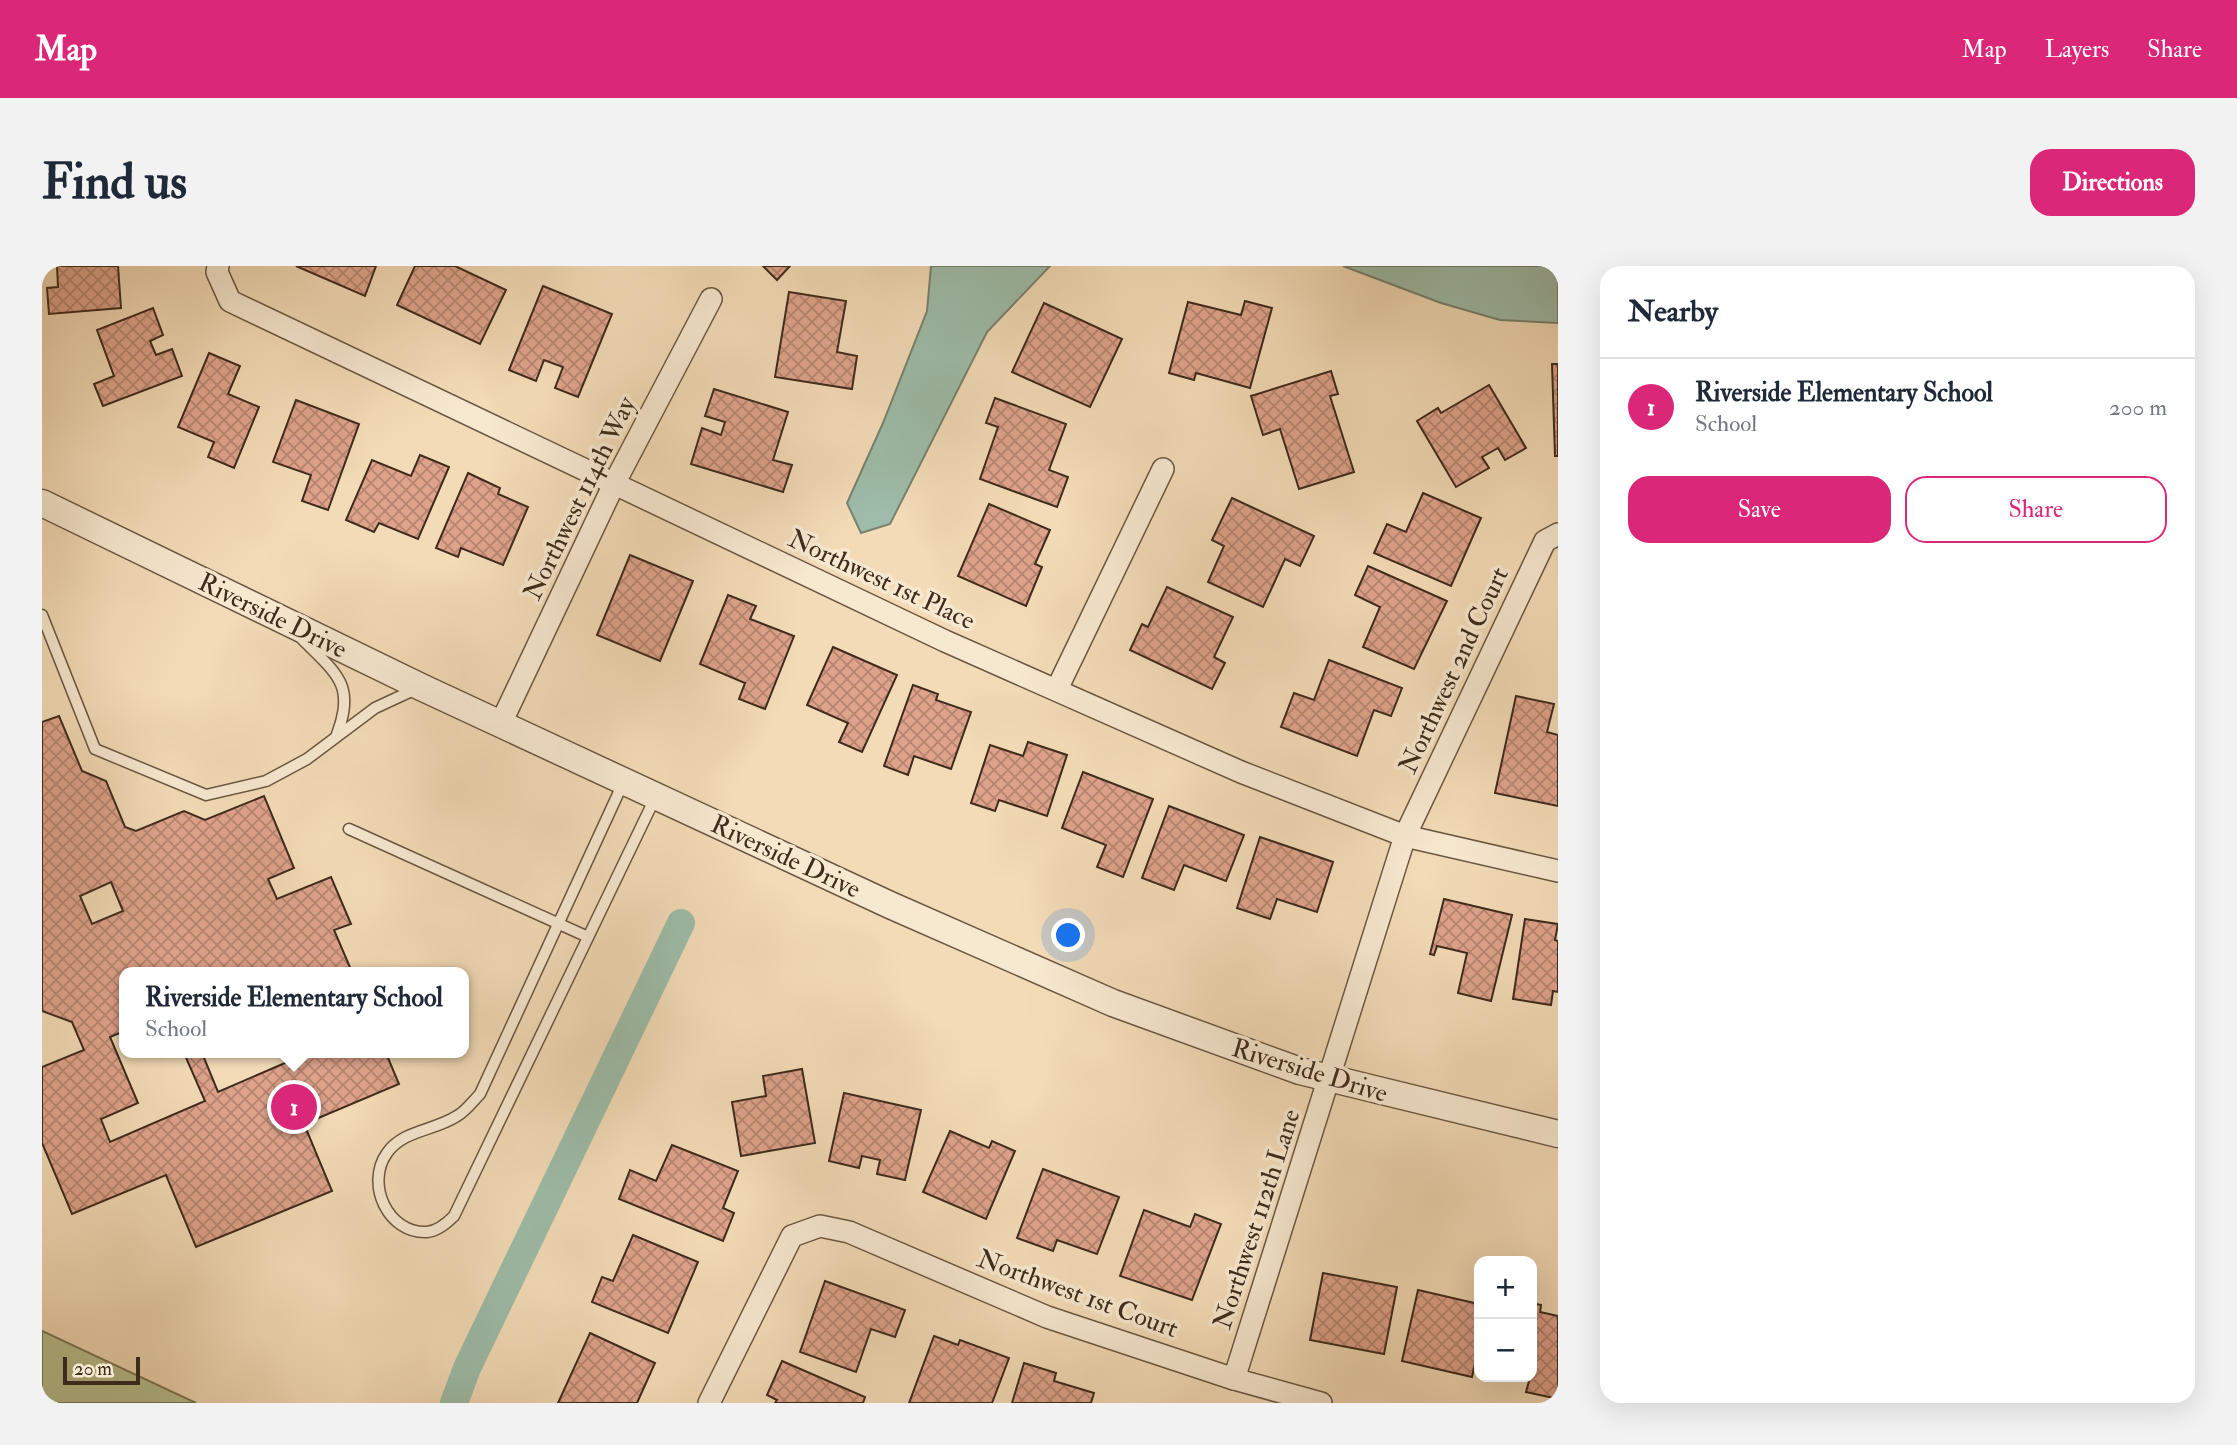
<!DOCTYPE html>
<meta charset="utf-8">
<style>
:root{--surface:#fff;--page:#f2f2f3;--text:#1f2937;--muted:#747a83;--line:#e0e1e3;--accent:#db2777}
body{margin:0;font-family:"IM FELL Double Pica",serif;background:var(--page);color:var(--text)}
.controls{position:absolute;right:21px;bottom:21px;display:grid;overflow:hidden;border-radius:14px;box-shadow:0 7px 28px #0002}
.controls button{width:63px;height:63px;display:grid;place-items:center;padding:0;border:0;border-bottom:2px solid var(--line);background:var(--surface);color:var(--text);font:35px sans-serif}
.scale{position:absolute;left:21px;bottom:18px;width:77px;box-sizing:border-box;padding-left:7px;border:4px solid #3e2b1b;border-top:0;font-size:19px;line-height:24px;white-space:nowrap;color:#3e2b1b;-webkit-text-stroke:5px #f7e8d0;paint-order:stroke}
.you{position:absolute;left:1027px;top:670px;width:24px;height:24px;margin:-18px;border:5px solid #fff;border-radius:50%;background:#1a73e8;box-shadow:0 0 0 10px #1a73e833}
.badge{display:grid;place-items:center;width:46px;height:46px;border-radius:50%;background:var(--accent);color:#fff;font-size:23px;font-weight:700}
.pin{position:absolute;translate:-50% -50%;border:4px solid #fff;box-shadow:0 2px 7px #0006}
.popup{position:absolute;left:77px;top:701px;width:350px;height:91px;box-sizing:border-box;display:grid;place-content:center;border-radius:14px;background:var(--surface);filter:drop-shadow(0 2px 5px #0005);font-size:23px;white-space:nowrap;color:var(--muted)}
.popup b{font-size:26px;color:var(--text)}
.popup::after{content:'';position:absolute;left:50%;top:100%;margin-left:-14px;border:14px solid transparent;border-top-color:var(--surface)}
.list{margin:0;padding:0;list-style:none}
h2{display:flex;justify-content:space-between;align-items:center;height:91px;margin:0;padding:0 28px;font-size:30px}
h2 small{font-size:23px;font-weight:400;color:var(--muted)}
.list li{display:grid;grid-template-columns:46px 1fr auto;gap:21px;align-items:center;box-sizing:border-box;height:98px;padding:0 28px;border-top:2px solid var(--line)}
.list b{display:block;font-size:26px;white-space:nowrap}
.list p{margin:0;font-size:23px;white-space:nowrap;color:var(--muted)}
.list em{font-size:23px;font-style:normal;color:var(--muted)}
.actions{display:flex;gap:14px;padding:21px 28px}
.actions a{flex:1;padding:16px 0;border:2px solid var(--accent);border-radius:21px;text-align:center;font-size:24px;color:var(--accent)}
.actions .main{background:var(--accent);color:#fff}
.map{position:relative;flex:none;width:1516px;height:1137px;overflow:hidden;border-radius:21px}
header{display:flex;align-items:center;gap:42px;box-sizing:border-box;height:98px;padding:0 35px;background:var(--accent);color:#fff}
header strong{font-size:33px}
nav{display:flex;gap:38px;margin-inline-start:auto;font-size:24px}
.intro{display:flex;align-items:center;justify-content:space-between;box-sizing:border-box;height:168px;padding:0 42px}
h1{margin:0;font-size:49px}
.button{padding:18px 32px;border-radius:21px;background:var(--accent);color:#fff;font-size:24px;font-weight:700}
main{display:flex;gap:42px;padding:0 42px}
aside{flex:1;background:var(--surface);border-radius:21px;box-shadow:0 7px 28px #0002}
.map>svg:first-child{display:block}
.park{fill:#b8c190;stroke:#7b7656;stroke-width:2}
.water{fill:#9dbca9;stroke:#778270;stroke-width:2}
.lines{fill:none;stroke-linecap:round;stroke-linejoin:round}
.canal{stroke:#9dbca9;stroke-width:28}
.building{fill:url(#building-cross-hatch);stroke:#3e2b1b;stroke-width:2;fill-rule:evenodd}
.service-casing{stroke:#6b5742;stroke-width:13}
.minor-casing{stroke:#6b5742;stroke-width:24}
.tertiary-casing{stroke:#6b5742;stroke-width:29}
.service{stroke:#f7e8d0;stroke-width:10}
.minor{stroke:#f7e8d0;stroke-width:21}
.tertiary{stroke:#f7e8d0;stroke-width:26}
.labels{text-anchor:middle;stroke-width:7;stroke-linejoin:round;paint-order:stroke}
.street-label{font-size:26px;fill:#3e2b1b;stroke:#f7e8d0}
</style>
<header>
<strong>Map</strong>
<nav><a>Map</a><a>Layers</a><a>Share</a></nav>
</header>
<div class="intro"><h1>Find us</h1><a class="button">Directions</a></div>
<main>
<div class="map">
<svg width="1516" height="1137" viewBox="0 0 1516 1137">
<defs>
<pattern id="building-cross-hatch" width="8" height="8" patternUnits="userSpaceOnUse" patternTransform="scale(1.75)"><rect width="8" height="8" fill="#dfa38b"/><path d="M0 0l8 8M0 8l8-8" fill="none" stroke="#b68571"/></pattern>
</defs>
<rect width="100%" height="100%" fill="#f3dbb7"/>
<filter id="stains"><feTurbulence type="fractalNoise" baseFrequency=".00286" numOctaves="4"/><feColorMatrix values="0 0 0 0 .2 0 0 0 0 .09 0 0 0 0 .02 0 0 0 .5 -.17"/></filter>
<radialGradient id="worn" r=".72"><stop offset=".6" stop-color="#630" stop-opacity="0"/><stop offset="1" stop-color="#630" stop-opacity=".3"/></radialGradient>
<polygon class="park" points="0,1065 154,1137 0,1137"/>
<g class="water">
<polygon points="889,0 1008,0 945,66 848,258 819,267 805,237 841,157 885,45"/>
<polygon points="1301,0 1516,0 1516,57 1458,54 1399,37"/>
</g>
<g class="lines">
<polyline class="canal" points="412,1137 425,1102 639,657"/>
</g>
<g class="building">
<polygon points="15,0 76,0 79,42 7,48 5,22 16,21"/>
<polygon points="254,0 334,0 323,30"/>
<polygon points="373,0 413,0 464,24 438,78 355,39"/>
<polygon points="721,0 748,0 735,14"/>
<polygon points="501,20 570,48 536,131 513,122 521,101 502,94 494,115 467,104"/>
<polygon points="747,26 804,35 795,86 815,90 810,123 733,111"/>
<polygon points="1203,35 1230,42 1208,122 1154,107 1152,114 1127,107 1146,36 1199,49"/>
<polygon points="1002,37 1080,73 1048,141 970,106"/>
<polygon points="111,42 121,69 108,75 114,89 130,83 140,110 61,140 52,118 72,110 55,64"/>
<polygon points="167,87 198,100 186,128 217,141 192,202 166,191 172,176 136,161"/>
<polygon points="1510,98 1516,98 1516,190 1513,190"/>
<polygon points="1289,105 1296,128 1288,130 1312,206 1257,223 1238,163 1221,169 1209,130"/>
<polygon points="1447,119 1484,182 1463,194 1456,182 1440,191 1447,202 1414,221 1375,155 1396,142 1399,147"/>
<polygon points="672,123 746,146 731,194 750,199 741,226 649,198 660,162 679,169 683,156 663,150"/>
<polygon points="953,132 1024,158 1007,204 1026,211 1015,241 938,213 956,161 944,157"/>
<polygon points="254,134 317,158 286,244 260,235 269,209 231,196"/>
<polygon points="378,189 407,201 376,273 337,257 332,266 304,254 330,194 369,210"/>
<polygon points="426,207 458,222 456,228 486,241 461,299 419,282 416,291 394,282"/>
<polygon points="1381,227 1439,252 1409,320 1332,287 1345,258 1364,266"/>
<polygon points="1190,232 1272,270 1258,300 1243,293 1221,341 1166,316 1182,280 1170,274"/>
<polygon points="947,238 1008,264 993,298 1000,301 984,340 916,310"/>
<polygon points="588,289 651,315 618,395 555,369"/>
<polygon points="1326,300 1405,335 1372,403 1321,381 1338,341 1313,329"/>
<polygon points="1125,321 1191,351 1172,391 1183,397 1170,423 1088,384 1100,358 1106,361"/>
<polygon points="686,329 714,340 708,353 752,370 723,443 697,433 703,417 658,398"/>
<polygon points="791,381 855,409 820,486 797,476 806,457 765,439"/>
<polygon points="1287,394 1360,422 1349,450 1332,444 1315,490 1239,461 1252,427 1272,434"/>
<polygon points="871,419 896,428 894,434 929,446 909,503 872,490 866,509 842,500"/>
<polygon points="1474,430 1512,438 1505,466 1516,469 1516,540 1453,527"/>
<path d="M17,450L40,505L64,515L83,561L94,565L142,545L163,554L222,530L252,602L226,613L235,633L289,611L309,658L292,664L310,706H82V765L68,771L96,837L59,853L68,876L163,835L142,787H160L176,826L266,787H344L357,818L262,858L290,925L154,981L124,909L30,948L0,877V801L42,784L30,756L0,745V456ZM69,616L81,645L50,658L38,630Z"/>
<polygon points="986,476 1025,489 1005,550 957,534 953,545 929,537 948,479 981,490"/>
<polygon points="1041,506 1111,533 1081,611 1055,601 1064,579 1020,562"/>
<polygon points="1127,540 1202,569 1184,615 1142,599 1132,624 1100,612"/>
<polygon points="1218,571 1291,596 1275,646 1235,633 1228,653 1195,642"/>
<polygon points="1402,633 1470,649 1449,735 1416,727 1425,687 1395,680 1392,689 1388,688"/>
<polygon points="1483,653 1516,658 1513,674 1516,675 1516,726 1511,725 1509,739 1471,733"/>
<polygon points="760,803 773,877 699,890 690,836 724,830 721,810"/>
<polygon points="802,827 879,844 863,914 835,908 838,894 820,890 817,902 787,895"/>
<polygon points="908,865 947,882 950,875 973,885 944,953 881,926"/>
<polygon points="630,879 696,905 681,942 692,947 681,975 577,933 588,904 614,915"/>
<polygon points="1001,903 1077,931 1055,988 1015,974 1011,985 975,972"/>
<polygon points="1102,944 1148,961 1153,948 1179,958 1150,1034 1078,1010"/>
<polygon points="591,969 656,996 626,1067 550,1036 560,1011 571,1015"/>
<polygon points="1281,1007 1355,1021 1342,1088 1268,1074"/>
<polygon points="783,1015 863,1044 853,1071 829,1063 814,1106 758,1086"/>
<polygon points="1376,1024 1437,1038 1437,1079 1430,1111 1360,1095"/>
<polygon points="1490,1037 1499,1039 1498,1046 1516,1050 1516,1133 1484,1126 1487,1115 1467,1111 1490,1111"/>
<polygon points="548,1067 613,1097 595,1137 516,1137"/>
<polygon points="892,1070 916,1079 918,1074 967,1092 950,1137 867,1137"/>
<polygon points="740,1095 823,1131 821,1137 733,1137 735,1134 725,1129"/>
<polygon points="982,1097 1014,1107 1012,1115 1052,1127 1049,1137 970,1137"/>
</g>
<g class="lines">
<defs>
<g id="service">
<polyline points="0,349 53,483 164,529 224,515 265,493 333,442 376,422"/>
<path d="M260,373C294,407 314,419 295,468"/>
<path d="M582,515L438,828C431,835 424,845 415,850C392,865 361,864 345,887C323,918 346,968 385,966C396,965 405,957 412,950L614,530"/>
<polyline points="307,563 546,671"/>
</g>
<g id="minor">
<polyline points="176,0 175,6 188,35 903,375 1199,506 1363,570 1516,605"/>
<polyline points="1015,423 1121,203"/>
<polyline points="459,457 573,216 669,33"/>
<polyline points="1192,1113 1363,570 1503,275 1516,268"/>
<polyline points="667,1137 750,970 778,960 807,966 1005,1051 1192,1113 1279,1137"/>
</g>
<polyline id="tertiary" points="0,237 379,421 848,639 1071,737 1258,805 1516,868"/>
</defs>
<use href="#service" class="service-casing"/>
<use href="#minor" class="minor-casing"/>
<use href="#tertiary" class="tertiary-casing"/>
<use href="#service" class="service"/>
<use href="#minor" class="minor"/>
<use href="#tertiary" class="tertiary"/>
</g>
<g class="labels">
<g class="street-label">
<text transform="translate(537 232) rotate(-64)" y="9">Northwest 114th Way</text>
<text transform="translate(840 313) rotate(25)" y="9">Northwest 1st Place</text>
<text transform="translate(231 349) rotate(26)" y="9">Riverside Drive</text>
<text transform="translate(1411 404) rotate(-65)" y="9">Northwest 2nd Court</text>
<text transform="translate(744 590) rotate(25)" y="9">Riverside Drive</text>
<text transform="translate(1268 804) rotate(17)" y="9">Riverside Drive</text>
<text transform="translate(1214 953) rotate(-72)" y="9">Northwest 112th Lane</text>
<text transform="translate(1036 1027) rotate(20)" y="9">Northwest 1st Court</text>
</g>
</g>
<rect width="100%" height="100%" filter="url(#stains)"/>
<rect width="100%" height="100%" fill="url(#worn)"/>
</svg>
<div class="controls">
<button>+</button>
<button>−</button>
</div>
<div class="scale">20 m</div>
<div class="you"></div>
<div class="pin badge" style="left:252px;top:841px">1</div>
<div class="popup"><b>Riverside Elementary School</b>School</div>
</div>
<aside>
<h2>Nearby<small></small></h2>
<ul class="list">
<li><span class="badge">1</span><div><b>Riverside Elementary School</b><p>School</p></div><em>200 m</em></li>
</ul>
<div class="actions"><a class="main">Save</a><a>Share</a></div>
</aside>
</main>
